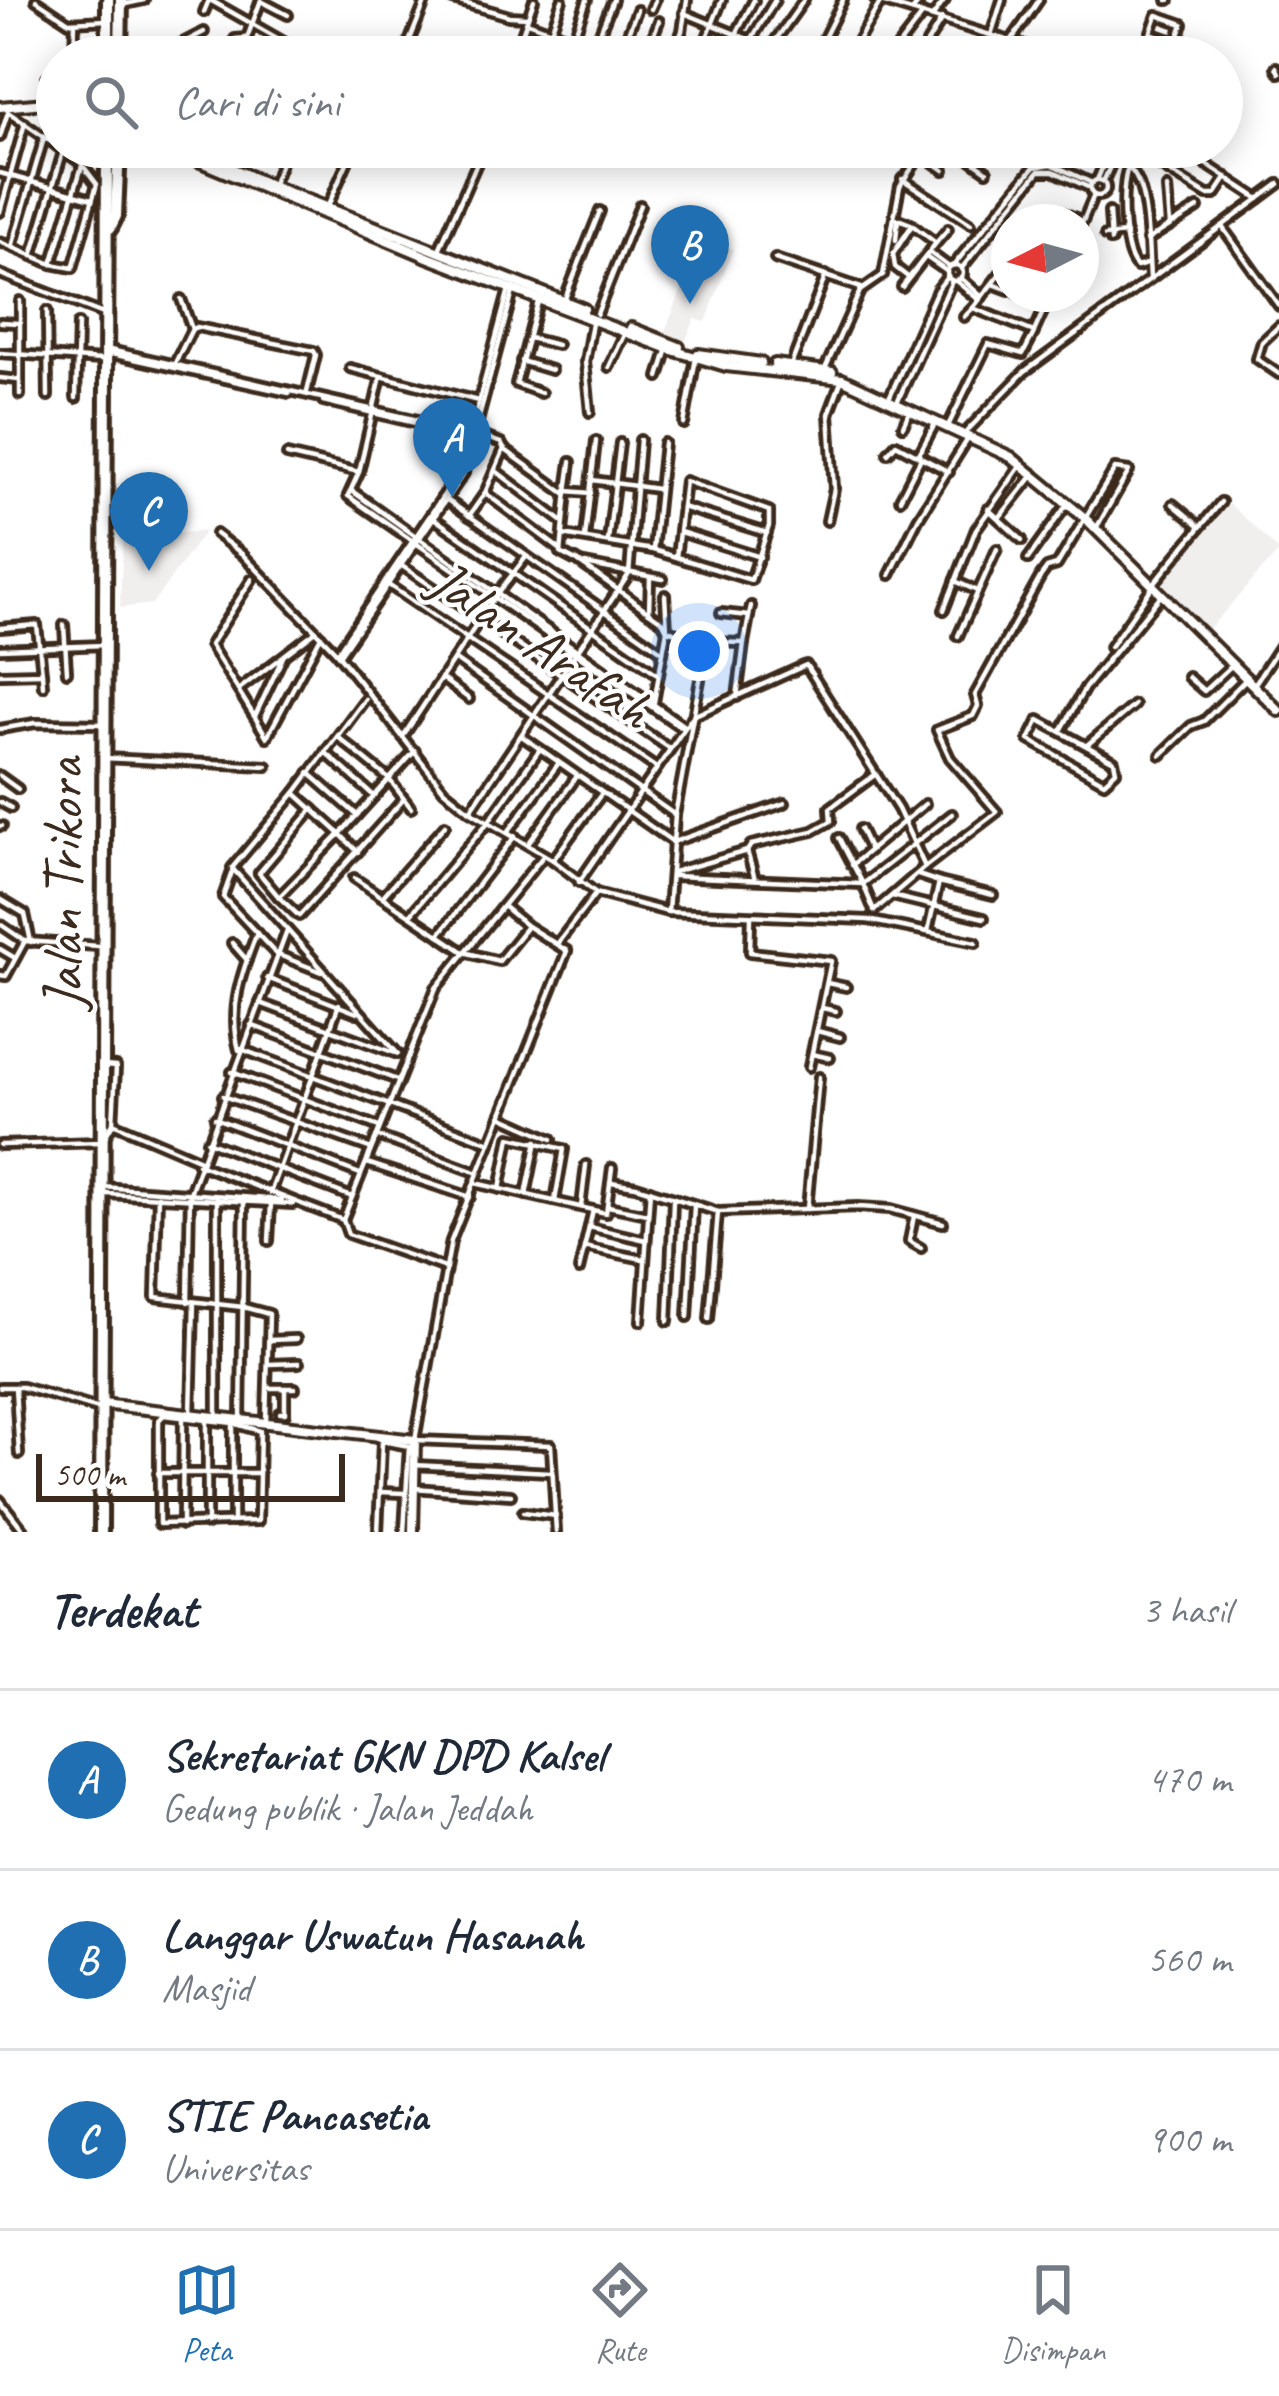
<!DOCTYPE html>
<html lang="id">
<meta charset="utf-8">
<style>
:root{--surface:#fff;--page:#f2f2f3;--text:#1f2937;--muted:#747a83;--line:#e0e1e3;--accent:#1f6fb2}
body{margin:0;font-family:Caveat,sans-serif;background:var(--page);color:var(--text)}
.compass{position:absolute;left:991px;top:204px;width:108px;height:108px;border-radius:50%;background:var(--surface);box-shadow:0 6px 30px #0003;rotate:264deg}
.scale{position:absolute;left:36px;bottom:30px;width:309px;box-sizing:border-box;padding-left:12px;border:6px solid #3b2a1e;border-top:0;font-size:33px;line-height:42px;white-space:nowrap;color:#3b2a1e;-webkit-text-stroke:9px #fff;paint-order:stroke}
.you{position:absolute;left:699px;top:651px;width:42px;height:42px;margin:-30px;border:9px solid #fff;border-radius:50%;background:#1a73e8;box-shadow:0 0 0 18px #1a73e833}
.badge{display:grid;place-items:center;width:78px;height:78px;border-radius:50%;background:var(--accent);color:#fff;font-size:39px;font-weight:700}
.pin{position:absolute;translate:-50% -99px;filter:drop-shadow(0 3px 6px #0008)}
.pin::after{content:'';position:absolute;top:63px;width:42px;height:36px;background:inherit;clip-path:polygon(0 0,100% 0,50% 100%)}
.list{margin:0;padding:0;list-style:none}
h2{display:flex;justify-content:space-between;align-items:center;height:156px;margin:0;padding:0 48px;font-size:51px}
h2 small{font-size:39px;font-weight:400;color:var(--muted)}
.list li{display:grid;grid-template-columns:78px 1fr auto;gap:36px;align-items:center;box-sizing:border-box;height:180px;padding:0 48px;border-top:3px solid var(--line)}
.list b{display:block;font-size:45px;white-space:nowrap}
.list p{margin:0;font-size:39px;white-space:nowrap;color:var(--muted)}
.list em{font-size:39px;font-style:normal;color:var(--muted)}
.icon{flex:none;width:66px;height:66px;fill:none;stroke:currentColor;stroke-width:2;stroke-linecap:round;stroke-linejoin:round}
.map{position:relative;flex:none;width:1279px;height:1532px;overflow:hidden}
.search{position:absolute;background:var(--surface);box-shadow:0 6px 30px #0003;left:36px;right:36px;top:36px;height:132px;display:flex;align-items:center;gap:30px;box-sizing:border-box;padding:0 42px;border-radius:66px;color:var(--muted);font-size:45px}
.sheet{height:696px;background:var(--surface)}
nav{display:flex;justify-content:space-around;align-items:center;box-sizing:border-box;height:168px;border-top:3px solid var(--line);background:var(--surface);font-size:33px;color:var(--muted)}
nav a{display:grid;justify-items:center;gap:6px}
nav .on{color:var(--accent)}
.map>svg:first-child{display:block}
.built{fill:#f1efee}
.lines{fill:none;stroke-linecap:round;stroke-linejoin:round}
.street-casing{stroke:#3b2a1e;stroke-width:14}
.secondary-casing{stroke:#3b2a1e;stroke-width:16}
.primary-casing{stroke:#3b2a1e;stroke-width:20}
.street{stroke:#fff;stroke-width:4.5}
.secondary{stroke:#fff;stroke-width:8}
.primary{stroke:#fff;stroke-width:10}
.labels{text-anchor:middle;stroke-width:9;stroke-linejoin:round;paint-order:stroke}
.street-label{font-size:57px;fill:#3b2a1e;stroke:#fff}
</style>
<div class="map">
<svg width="1279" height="1532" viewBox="0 0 1279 1532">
<rect width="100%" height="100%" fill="#fff"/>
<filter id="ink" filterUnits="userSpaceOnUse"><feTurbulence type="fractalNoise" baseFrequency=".00833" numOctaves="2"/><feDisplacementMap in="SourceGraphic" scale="24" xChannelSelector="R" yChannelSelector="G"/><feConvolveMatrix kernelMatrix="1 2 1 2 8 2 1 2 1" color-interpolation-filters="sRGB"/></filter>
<g filter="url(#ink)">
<g class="built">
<polygon points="703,237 733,249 706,322 695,319 684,344 663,336"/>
<polygon points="1230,504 1279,551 1206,632 1157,582 1205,524"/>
<polygon points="205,531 152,604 120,608 123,538"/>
</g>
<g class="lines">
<defs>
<g id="street">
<polyline points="36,0 69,22 107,20"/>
<polyline points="210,0 284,42"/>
<polyline points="453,0 509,16 527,17"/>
<polyline points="875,0 1023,45 1049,57"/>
<polyline points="1167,0 1169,0"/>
<polyline points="261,1 288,15"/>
<polyline points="121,5 144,0"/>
<polyline points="651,9 655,0"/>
<polyline points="912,11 921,0"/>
<polyline points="204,12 209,0"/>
<polyline points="684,13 770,48 804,0"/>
<polyline points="933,16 945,0"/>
<polyline points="527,22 622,57"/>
<polyline points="551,31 562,0"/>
<polyline points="1151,33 1201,51"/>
<polyline points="991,35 1002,0"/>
<polyline points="235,39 247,38 261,0"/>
<polyline points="573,39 587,0"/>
<polyline points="751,40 775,0"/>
<polyline points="927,43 942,19"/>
<polyline points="856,44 880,3"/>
<polyline points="594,47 613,0"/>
<polyline points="124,52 175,47 204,32"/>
<polyline points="619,56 637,10"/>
<polyline points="74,57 75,23"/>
<polyline points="403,57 426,0"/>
<polyline points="514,57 534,0"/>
<polyline points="645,57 659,21"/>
<polyline points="672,57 682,31 687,0"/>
<polyline points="699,57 722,0"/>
<polyline points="724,57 754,0"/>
<polyline points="822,57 827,43 825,36 843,0"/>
<polyline points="890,57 923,14"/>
<polyline points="1000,57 1039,0"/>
<polyline points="1142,57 1157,15 1183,24 1171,57"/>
<polyline points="1276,67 1279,73"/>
<polyline points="47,77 57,77"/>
<polyline points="8,112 57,146"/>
<polyline points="0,137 7,115"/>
<polyline points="869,147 912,163"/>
<polyline points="953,147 987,171"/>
<polyline points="992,147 997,150"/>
<polyline points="1141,147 1141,154 1207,195 1215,195 1227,177"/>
<polyline points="1180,147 1259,199"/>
<polyline points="920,153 944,170"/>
<polyline points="899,159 904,147"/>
<polyline points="0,173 92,199"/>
<polyline points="902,179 971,224"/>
<polyline points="1097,180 1111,147"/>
<polyline points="1104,180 1119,147"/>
<circle cx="1098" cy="188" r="8"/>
<polyline points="272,186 287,147"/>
<polyline points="1167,188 1170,225"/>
<polyline points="327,208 354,147"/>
<polyline points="0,212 25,123"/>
<polyline points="1109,212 1111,241"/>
<polyline points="1039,222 1051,208 1083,221"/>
<polyline points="1081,226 1094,195"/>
<polyline points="1223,228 1279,306"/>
<polyline points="1105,236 1126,234"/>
<polyline points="896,240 898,219 911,224"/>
<polyline points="1147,240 1198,208"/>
<polyline points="0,242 52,264 73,268 97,184 81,163 58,147"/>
<polyline points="936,243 948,229"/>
<polyline points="12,247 44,138"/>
<polyline points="438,252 484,147"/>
<polyline points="930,253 949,267"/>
<polyline points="32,256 63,152"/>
<polyline points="926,257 946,271"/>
<polyline points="775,259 861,288"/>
<polyline points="1009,262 973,308 1034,332 1051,294"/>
<path d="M1149,263L1137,267C1122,253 1120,186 1128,168C1149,182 1148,251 1150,277"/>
<polyline points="52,264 82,166"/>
<polyline points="954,265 1034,167 1051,164 1092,183"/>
<circle cx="955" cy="273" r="8"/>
<polyline points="961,269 1039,171 1053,171 1090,188"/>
<polyline points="0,274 106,315"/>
<polyline points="961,278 982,297"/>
<polyline points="956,281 979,300"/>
<polyline points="993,284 1009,290"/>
<polyline points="902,287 936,243 912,225 893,254 895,267 909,278"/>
<polyline points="1019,294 1045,305"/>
<polyline points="539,298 516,384 541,393"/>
<polyline points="564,301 600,211"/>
<polyline points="47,311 48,396"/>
<polyline points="597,314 640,205"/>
<polyline points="964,317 973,308"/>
<polyline points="0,322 18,323"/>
<polyline points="1279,326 1262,342 1257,359 1279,374"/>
<polyline points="192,329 197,327 314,351 316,355 307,392"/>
<polyline points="529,338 557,345"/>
<polyline points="110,350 471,432 501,443 504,449 485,493 561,550"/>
<polyline points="0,353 102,360"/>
<polyline points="107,353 289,393"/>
<polyline points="176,361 192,329 181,299"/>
<polyline points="521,361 551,370"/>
<polyline points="791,365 826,275"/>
<polyline points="609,367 624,335"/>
<polyline points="350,368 478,401"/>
<polyline points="825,369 860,291 883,275 900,186 926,147"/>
<polyline points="381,376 359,472 348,496 682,728"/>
<polyline points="659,377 668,348"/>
<polyline points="0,378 19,380"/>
<polyline points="20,395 20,301"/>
<polyline points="890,396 937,290 947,277"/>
<polyline points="76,398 78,324"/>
<polyline points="898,400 952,281"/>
<polyline points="323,401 470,436"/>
<polyline points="590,412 585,362 592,323"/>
<polyline points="684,424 696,358"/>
<polyline points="949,424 988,344 1023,354 1034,333"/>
<polyline points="903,426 910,410"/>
<polyline points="967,431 1024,372 1279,184"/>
<polyline points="504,449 566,494"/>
<polyline points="888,453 896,444 949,472"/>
<polyline points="919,454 936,422"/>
<polyline points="287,455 359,472"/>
<polyline points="496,471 563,522"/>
<polyline points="592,480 658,489"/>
<polyline points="352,491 684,726"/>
<polyline points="567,491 571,462"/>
<polyline points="900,499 921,458"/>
<polyline points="447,500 663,652"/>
<polyline points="1173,504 1199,526"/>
<polyline points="682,507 767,533"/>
<polyline points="988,509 1022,540"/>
<polyline points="1087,515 1115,469 1129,471 1098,525"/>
<polyline points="469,516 485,493"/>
<polyline points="432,517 659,675"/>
<polyline points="999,518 1034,474"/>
<polyline points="827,521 834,489 829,414 842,379"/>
<polyline points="680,532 760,557"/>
<polyline points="216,534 242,554 337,653 444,790 470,811 553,860 596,893 557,944"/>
<polyline points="563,535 653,550 751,580 769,526 769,511 685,481 676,557"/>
<polyline points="585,538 596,441"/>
<polyline points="608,541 620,443"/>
<polyline points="653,550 664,443"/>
<polyline points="1028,559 1068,503"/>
<polyline points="574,560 561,553 567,491 591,493"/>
<polyline points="576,560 663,622 667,630 654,702"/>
<polyline points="585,564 663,579"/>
<polyline points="402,566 669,748"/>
<polyline points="890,575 918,519 969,437"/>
<polyline points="955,581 977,591"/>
<polyline points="1155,582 1221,502"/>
<polyline points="387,584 655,767"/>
<polyline points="665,595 667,630 707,642 744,643 751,606"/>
<polyline points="944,610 976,529 1019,468"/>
<polyline points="649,612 650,577"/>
<polyline points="721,613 749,616"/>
<polyline points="64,625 67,672"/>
<polyline points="0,628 37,625 42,673 0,674"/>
<polyline points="316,631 238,690 267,737 321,636"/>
<polyline points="958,636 997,549"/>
<polyline points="1110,647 1153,586"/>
<polyline points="0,649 105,645"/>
<polyline points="337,653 460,471 509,289"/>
<polyline points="339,656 464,473 514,288"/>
<polyline points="454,659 675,815"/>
<polyline points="42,673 43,686"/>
<polyline points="1188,677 1204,691 1233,664"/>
<polyline points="441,678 469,699"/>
<polyline points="1256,682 1279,647"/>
<polyline points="238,690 210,645 252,579"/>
<polyline points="737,697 744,643"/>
<polyline points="365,699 295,793 232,868 398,1054"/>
<polyline points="255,716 283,657"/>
<polygon points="1039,720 1114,761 1116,771 1104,782 1029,740"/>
<polyline points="0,729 35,723 102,724"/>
<polyline points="1062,729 1085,688 1162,594"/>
<polyline points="404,735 494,598 526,557"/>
<polyline points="338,737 389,779 411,808"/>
<polyline points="523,737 673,842 785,803"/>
<polyline points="1087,745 1134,705"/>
<polyline points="325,752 374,796"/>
<polyline points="1161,755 1191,726 1204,721 1247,678"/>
<polyline points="104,758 267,766"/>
<polyline points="309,773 357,815"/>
<polyline points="0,776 18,789"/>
<polyline points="295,793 340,834 415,751"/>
<polyline points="0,802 11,808"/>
<polyline points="313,809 259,873 279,897 340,834 358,852"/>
<polyline points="470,811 629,574 640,440"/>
<polyline points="0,826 2,826"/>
<polyline points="860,829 870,850"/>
<polyline points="508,832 558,764"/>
<polyline points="839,838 863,884 952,814"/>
<polyline points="528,844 577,776"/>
<polyline points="747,851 755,879"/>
<polyline points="553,860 602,793"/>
<polyline points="852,865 925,804"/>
<polyline points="925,867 997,812 950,758 937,730 973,716 978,706 975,695 1041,576 1047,568 1057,565 1085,518"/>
<polyline points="233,869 223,897 276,954 322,972"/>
<polyline points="673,872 747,851 751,845 813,831 831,821 830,808 876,774"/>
<polyline points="918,875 939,882 928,931"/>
<polyline points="673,876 863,884 873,908"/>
<polyline points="354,878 439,935 515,836"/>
<polyline points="579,882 693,716 806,665 898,809 925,867 874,911"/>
<polyline points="939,882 993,895"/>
<polyline points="596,893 668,912 675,815 707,642"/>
<polyline points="383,896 445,825"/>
<polyline points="892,896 984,918"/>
<polyline points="279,897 299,916 403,800"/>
<polyline points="0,899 25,914 31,942"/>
<polyline points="503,906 527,926 567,951 451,1241 415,1440 551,1445 556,1532"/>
<polyline points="668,912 868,920 976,942"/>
<polyline points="411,914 489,821 540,749"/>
<polyline points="751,917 750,952 831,961 809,1067"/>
<polyline points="0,924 25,941"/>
<polyline points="439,935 464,952 499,961 525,929"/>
<polyline points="232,943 247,960"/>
<polyline points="0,949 15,958"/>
<polyline points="0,975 6,976 25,941 99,946"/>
<polyline points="267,978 357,1013"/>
<polyline points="827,983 846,987"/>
<polyline points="260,1003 395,1053"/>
<polyline points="822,1008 836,1011"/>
<polyline points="251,1025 397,1080"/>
<polyline points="817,1031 840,1037"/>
<polyline points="241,1049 488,1142"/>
<path d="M239,1050C228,1009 242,971 257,933"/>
<polyline points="812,1054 830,1058"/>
<polyline points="104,1066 116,1067 113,1123 200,1160"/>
<polyline points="232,1072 379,1127"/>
<polyline points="223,1096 369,1148"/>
<polyline points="501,1116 552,1139"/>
<polyline points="215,1118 360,1174"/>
<polyline points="377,1136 478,1173"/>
<polyline points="207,1141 352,1197"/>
<polyline points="0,1145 102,1142 113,1123"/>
<polyline points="367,1163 470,1197"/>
<polyline points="198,1164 343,1220 436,988 544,855"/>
<polyline points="611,1182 636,1186 718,1212 858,1207 891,1209 943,1223"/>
<polyline points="475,1183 606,1213 612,1168"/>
<polyline points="102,1187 282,1200"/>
<polyline points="500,1189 510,1137 564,1149 555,1201"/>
<polyline points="270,1193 339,1004"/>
<polyline points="107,1194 293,1204"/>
<polyline points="526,1195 537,1141"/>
<polyline points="158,1196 155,1297 243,1307 269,1314 266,1422"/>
<polyline points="608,1206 647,1214"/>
<polyline points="581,1207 586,1165"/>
<polyline points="807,1209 819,1077"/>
<polyline points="914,1216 909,1241 921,1248"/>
<polyline points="343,1220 348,1234 445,1268"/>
<polyline points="589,1227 646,1240"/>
<polyline points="269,1241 271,1203"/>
<polyline points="584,1247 643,1259"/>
<polyline points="579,1270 593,1210"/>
<polyline points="188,1302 190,1193 287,931"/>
<polyline points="688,1317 694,1205"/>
<polyline points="709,1319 718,1212"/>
<polyline points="641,1321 650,1190"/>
<polyline points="668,1321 673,1201"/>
<polyline points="269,1340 296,1339"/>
<polyline points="269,1364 299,1363"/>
<polyline points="0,1387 22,1387 102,1410"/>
<polyline points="15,1387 19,1454"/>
<polyline points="268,1388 295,1388"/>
<polyline points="280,1413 285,1413 285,1388"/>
<polyline points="191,1414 194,1302"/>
<polygon points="164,1415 233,1423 260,1431 258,1521 159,1524 159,1420"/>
<polyline points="217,1417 217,1198"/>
<polyline points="241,1420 244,1200"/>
<polyline points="383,1441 409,1446 404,1532"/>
<polyline points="413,1465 551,1472"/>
<polyline points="158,1473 259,1473"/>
<polyline points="413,1488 511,1495"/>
<polyline points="380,1492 404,1493"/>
<polyline points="0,1500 25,1532"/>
<polyline points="523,1512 556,1516"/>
<polyline points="233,1522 233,1426"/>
<polyline points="207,1524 207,1422"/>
<polyline points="182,1525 183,1417"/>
<polyline points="378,1532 382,1442"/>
</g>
<g id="secondary">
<polyline points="0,107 57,102"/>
<polyline points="165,147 430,258 672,350 726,366 842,379 1011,457 1085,518 1279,711"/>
<polyline points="184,147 272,186 584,309"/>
<polyline points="631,328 679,347"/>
<polyline points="698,354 761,363"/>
<polyline points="775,364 832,372"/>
<polyline points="102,1404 415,1440 413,1532"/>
</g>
<g id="primary">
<polyline points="108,0 108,57"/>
<polyline points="120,57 121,0"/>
<polyline points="110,228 116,216 119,147"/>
<polyline points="101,1532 107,147"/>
</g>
</defs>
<use href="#street" class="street-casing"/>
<use href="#secondary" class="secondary-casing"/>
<use href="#primary" class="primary-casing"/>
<use href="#street" class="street"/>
<use href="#secondary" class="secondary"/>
<use href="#primary" class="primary"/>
</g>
</g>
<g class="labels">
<g class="street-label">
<text transform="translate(542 643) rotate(34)" y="20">Jalan Arafah</text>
<text transform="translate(62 884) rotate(-90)" y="20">Jalan Trikora</text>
</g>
</g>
</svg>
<svg class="compass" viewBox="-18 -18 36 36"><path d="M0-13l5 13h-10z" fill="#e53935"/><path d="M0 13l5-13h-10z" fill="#747a83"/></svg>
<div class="scale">500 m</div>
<div class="you"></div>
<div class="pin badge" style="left:452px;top:497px">A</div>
<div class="pin badge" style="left:690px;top:304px">B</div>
<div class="pin badge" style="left:149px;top:571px">C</div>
<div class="search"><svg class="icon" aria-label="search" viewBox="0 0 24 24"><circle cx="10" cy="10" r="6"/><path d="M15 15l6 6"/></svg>Cari di sini</div>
</div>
<section class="sheet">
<h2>Terdekat<small>3 hasil</small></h2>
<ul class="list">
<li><span class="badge">A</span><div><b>Sekretariat GKN DPD Kalsel</b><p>Gedung publik · Jalan Jeddah</p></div><em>470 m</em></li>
<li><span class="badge">B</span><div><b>Langgar Uswatun Hasanah</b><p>Masjid</p></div><em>560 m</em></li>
<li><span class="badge">C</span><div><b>STIE Pancasetia</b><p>Universitas</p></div><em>900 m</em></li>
</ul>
</section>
<nav>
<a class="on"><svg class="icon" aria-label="map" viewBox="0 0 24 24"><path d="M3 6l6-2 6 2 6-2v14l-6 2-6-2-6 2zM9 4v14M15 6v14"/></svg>Peta</a>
<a><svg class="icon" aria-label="directions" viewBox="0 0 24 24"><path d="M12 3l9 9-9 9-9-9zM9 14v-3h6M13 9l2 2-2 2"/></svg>Rute</a>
<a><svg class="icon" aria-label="saved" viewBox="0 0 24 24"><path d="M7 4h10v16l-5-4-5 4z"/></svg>Disimpan</a>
</nav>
